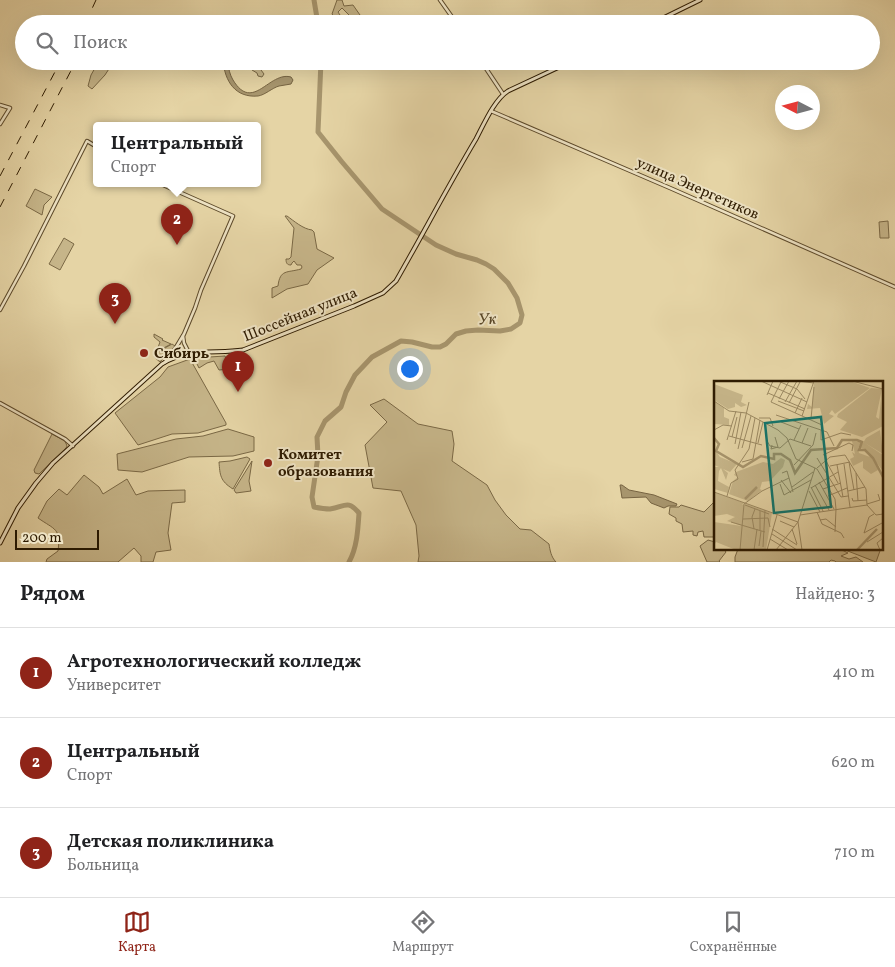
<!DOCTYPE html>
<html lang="ru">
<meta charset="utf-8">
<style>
:root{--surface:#fff;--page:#f2f2f2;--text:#202124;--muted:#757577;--line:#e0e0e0;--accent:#8f2418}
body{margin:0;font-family:Vollkorn,serif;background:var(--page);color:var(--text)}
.compass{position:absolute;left:775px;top:85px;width:45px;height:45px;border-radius:50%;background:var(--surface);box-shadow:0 5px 20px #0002;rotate:276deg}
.scale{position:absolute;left:15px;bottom:12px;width:84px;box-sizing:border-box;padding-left:5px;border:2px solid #2e1b01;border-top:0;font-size:14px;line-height:18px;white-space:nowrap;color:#2e1b01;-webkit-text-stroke:4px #eee3c4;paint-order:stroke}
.you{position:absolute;left:409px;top:368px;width:18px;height:18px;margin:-12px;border:4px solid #fff;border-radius:50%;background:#1a73e8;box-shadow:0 0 0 8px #1a73e833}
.badge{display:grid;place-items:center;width:32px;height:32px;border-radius:50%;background:var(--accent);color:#fff;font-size:16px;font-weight:700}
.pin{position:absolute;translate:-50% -41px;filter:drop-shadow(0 1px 2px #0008)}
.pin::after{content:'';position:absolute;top:26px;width:18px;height:15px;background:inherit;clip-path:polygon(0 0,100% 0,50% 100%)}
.popup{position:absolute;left:93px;top:122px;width:168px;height:65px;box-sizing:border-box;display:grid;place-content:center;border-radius:5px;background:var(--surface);filter:drop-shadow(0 1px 4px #0005);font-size:16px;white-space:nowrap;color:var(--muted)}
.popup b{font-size:19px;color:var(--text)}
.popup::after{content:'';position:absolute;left:50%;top:100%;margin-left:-10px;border:10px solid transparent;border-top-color:var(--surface)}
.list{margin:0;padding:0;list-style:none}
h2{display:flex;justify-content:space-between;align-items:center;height:65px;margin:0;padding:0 20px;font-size:21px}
h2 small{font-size:16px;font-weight:400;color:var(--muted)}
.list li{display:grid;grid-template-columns:32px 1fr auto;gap:15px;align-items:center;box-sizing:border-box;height:90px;padding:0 20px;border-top:1px solid var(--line)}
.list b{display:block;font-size:19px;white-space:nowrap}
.list p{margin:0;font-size:16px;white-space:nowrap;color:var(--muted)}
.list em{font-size:16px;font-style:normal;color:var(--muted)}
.icon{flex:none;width:28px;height:28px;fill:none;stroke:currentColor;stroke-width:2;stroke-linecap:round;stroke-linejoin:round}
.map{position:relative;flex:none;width:895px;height:562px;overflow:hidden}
.search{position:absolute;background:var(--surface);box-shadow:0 5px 20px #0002;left:15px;right:15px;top:15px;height:55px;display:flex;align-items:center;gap:12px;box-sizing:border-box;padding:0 18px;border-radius:28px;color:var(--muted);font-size:19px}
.sheet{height:335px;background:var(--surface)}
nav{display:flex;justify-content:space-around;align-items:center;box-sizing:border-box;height:70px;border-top:1px solid var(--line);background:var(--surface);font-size:14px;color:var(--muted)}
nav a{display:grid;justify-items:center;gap:2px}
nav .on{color:var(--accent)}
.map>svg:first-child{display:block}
.green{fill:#c6b589;stroke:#7a6845}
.water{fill:#a7956d;stroke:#776442}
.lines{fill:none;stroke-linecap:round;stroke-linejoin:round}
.river{stroke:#a7956d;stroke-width:5}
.tertiary-casing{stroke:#5c492a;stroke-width:4.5}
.secondary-casing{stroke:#2e1b01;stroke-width:5}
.tertiary{stroke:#eee3c4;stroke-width:2.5}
.secondary{stroke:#eee3c4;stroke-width:3}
.rail{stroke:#2e1b01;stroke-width:1;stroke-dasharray:9 9;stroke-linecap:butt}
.poi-dot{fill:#8f2418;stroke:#eee3c4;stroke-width:2}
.labels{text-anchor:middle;stroke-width:4;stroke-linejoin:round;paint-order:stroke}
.street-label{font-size:15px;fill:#2e1b01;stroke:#eee3c4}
.poi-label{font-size:15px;font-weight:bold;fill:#2e1b01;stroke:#eee3c4;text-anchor:start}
.water-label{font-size:16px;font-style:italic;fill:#584627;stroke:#eee3c4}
.inset-river{fill:none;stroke:#a7956d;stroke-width:2.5}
.inset-road{fill:none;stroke:#9c8a63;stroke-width:1}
.view{fill:#0f766e;fill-opacity:0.15;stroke:#0f766e;stroke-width:2.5}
.inset-edge{fill:none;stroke:#2e1b01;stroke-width:2.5}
</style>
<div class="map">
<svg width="895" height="562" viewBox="0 0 895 562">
<rect width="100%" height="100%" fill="#e5d4a5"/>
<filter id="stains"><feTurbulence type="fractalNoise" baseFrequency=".004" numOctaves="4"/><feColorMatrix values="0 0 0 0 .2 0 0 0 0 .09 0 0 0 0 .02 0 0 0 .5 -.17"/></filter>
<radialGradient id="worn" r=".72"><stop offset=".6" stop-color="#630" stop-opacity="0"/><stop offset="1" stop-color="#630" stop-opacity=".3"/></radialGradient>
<g class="green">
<polygon points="337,0 342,0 344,6 353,5 360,15 364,24 350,24 352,18 342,8 338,12 342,18 337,20 332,14"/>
<polygon points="99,61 114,61 105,75 92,89 88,86 91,75"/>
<polygon points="253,62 259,64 261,67 261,70 264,74 262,77 258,76 257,73 252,70 251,64"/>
<polygon points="35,189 52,197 44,205 42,215 26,206"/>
<path d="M285,216H287C294,221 303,229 312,230L314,232L317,249L334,258L317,270L308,284L287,289L272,298V288L278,286C280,269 287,273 301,269L302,267L301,265H297L294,261L292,263L291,265C287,265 286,263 286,259H289L291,257L294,228Z"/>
<polygon points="888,221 889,238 880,238 879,222"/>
<polygon points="64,238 74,244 60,270 49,264"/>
<polygon points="154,334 163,339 162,340 171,344 158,351 157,350 160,342 154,337"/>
<polygon points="172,344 175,346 160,362 154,357 156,353"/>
<polygon points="225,356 230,369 219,370 214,361 207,363 199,368 194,358"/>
<polygon points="190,359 226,423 226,425 198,433 172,434 138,445 115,413 160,377 168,367"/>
<path d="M384,399L418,424L452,431L454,444L452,461L487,485L495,500L506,515L520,529L531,530L549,544C550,550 551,557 556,562H418L419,556L416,525L401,491L373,488L365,445L387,422L370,405Z"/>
<polygon points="228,429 254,437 254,451 233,456 189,457 142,472 118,470 117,454 176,439 203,436"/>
<polygon points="52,434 65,441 67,446 66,448 39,474 35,473 34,470"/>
<path d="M247,457L250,459L233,489C220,481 220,475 219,462L230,461Z"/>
<polygon points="252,461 249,481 251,491 236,493 234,490"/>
<path d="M84,475L99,487L103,494L127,479L136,495L148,491L185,490V502L172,503L168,533L171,550L156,552L153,562H141V556L134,548L118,562H46L47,559L58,551C61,528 55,530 38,518L47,501L59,489L67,495Z"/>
<polygon points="715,501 715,537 704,537 703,531 698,532 697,536 693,535 693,531 683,532 682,524 676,521 676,518 669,514 670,507 679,507 681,505 704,512"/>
<polygon points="708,540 715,542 715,548 723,548 726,552 719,561 720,562 707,562 700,546"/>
<polygon points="745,548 808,548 813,550 816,548 838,548 848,553 841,556 849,559 856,557 863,562 836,562 835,561 831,560 829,562 735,562 735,557 738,549"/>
<polygon points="840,548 881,548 876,562"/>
</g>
<g class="water">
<path d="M223,61H228C228,68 230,75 233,80C253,113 269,71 291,77L293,80L291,84C287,85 283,85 279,86C272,88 265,95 258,96C235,98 225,81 223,61Z"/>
<polygon points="620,485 622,485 629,490 654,495 677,504 676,506 668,506 664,508 651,503 646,497 622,498"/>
</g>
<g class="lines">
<g class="river">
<polyline points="314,0 318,24"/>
<path d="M321,61L318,132L342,162L382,209L436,245L456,254L477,260L486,264L494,269L508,283L517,298L522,315L520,323L511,329L500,331L478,330L466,331L456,334L446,344L440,347H432L412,342L401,341L372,357L355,375L346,392L341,407L325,421L317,437L318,456L312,497L314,507C319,508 325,509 330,509C345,507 347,499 359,513C358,529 357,548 349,562"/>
</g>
<defs>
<g id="tertiary">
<polyline points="440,0 457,24"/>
<polyline points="481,61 503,94"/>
<polyline points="0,105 10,108 0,124"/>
<polyline points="491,111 670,188 895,287"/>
<polyline points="161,184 233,216 201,290 195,308 184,334 175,349 165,362"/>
<polyline points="0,310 24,266 87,141 97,147"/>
<polyline points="183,336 184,343 189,353"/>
<polyline points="0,403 65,439 73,446"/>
</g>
<g id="secondary">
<polyline points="651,24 700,0"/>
<path d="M0,543L18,508L36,483L53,463L162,364C186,348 216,354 243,350L354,306L383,293L396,281C423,234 448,186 476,139C484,124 494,100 508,91L572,61"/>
</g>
</defs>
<use href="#tertiary" class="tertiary-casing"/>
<use href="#secondary" class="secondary-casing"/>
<use href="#tertiary" class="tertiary"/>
<use href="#secondary" class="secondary"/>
<g class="rail">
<polyline points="85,24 96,0"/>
<polyline points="0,176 57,68 62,61"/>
<polyline points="0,207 76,61"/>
</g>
</g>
<g class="poi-dot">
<circle cx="144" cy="353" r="5"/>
<circle cx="268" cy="463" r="5"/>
</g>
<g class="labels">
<g class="street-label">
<text transform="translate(698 188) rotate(24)" y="5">улица Энергетиков</text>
<text transform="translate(300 314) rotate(-22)" y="5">Шоссейная улица</text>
</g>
<g class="poi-label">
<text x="154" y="358">Сибирь</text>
<text x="278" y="459">Комитет<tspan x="278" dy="17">образования</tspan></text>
</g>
<g class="water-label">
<text transform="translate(487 318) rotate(-3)" y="6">Ук</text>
</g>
</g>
<g transform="translate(714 381)">
<rect width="169" height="169" fill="#e5d4a5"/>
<path d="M100,0H136L156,7L121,33L118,29L115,33L120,35L110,43L106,27L93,28L94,23L98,26ZM0,3L29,14L27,21L33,24L27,26L21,22V26L14,28L0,19ZM157,7L168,8L162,36L165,38L167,18L169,45L148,56L126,49L133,41L123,36L124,33ZM0,20L10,27V36L15,38V44L0,43ZM166,49L169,73L151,62L169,74V90L162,81L164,89L157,93L149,87V80L139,85L136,78L140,76L138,71L141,73L138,60L148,61L144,67L145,72L156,76L151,68L146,67L152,57ZM0,67L6,76L23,83L16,91L9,88L14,92L12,99L7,87L5,90L4,100L15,106L14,112L0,108V86H5L0,84ZM67,77L71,79L69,86L56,100L48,101L46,108L41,106L48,109L34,120L15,113L19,100L24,96L20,94L22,91L49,81L59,83ZM0,111L30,122L28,124L32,123L58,132L52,169H22L2,161L0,164V141L28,145L13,140L21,136L13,133L0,135Z" fill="#c6b589"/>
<path class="inset-river" d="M0,57L5,63L2,70L29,86L47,75L60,78V73H67L76,79L81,92L97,69L123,67L128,59H143L148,61L145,69H151L159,77L169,96M31,118L43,106M143,169L163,148"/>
<path class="inset-road" d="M47,0L93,21M64,0L83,8L91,18M84,0L100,2M138,0L169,8M67,1L57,21L108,44M54,12L91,28M53,14L59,0M65,18L75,0M0,20L15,30L32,32L64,49L73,57L82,78L103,88L121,118L122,128M64,20L90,30M71,21L83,0M75,22L86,1M81,32L88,17M62,34L113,51L120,65M88,35L100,0M45,37H56L59,45M97,38L100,6M67,41L85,48M0,49L9,44L18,45M107,49V59L127,52L137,54M15,55L48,64M18,56L23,36M76,58L97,65M13,59L22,30M80,59L87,44M53,60L56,65L66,67L76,58M44,62L49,41M88,62L94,47M21,63L27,31M58,64L57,68L64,66L61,56M28,67L37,35M24,68L35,21M109,74L135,62L139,64L138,70M103,77L127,116L134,115M112,80L124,102M28,81L39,78L46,39M135,81L140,109M130,83L136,126M80,84L99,64L102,52M123,84L129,116M116,85L136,81M103,87L116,76L131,74L152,108L153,124L162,134L169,133M68,92L73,90L79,111M142,92L144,120M67,99L77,112M105,101L120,128M66,103L70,114L97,99M101,104L115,129M78,106L99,91M97,106L109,130M97,107L124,91M109,108L127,102M95,110L106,131M134,110L151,106M0,111L84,141L88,169M13,115L17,102L24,98L21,89L35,68L41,37M114,115L133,107M138,117L139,120L153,119M153,123L166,119L164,113M31,124L55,133M46,130V149M103,131L108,143L127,152L130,157M86,134L153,124M29,138L54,137L56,146M106,139L112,138L122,146M66,140L80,146M17,141L51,151M40,148L38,136L41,128M58,148L83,164M78,148L83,163M121,151L122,128M150,152L155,136L160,133M150,152L168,142M58,153L83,169M56,158L74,169M153,161L169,151M45,165L47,150M49,166L51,129M26,169L30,123L48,110L75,97M40,169L43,148M53,169L63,134M62,169L84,141L101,87M166,169L163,162L169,157"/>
<path class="view" d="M107,36L117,126L60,132L51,42Z"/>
<rect width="169" height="169" class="inset-edge"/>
</g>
<rect width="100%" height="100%" filter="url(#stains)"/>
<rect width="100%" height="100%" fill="url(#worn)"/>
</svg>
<svg class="compass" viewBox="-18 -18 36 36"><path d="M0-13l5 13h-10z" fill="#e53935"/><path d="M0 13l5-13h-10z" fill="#757577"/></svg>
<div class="scale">200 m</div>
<div class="you"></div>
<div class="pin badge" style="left:238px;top:392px">1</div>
<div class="pin badge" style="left:177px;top:245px">2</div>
<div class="popup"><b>Центральный</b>Спорт</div>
<div class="pin badge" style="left:115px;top:324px">3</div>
<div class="search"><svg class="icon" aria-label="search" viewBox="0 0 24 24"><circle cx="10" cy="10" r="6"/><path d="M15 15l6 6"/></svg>Поиск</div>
</div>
<section class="sheet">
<h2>Рядом<small>Найдено: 3</small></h2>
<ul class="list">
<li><span class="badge">1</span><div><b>Агротехнологический колледж</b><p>Университет</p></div><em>410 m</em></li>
<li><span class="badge">2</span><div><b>Центральный</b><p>Спорт</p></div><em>620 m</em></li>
<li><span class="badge">3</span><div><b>Детская поликлиника</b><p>Больница</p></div><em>710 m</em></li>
</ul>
</section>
<nav>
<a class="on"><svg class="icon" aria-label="map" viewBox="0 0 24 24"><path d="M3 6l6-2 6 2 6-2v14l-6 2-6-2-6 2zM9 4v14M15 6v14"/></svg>Карта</a>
<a><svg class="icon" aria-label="directions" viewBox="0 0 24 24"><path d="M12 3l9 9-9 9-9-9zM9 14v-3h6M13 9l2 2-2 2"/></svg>Маршрут</a>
<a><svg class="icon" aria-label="saved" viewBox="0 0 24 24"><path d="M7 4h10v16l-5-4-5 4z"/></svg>Сохранённые</a>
</nav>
